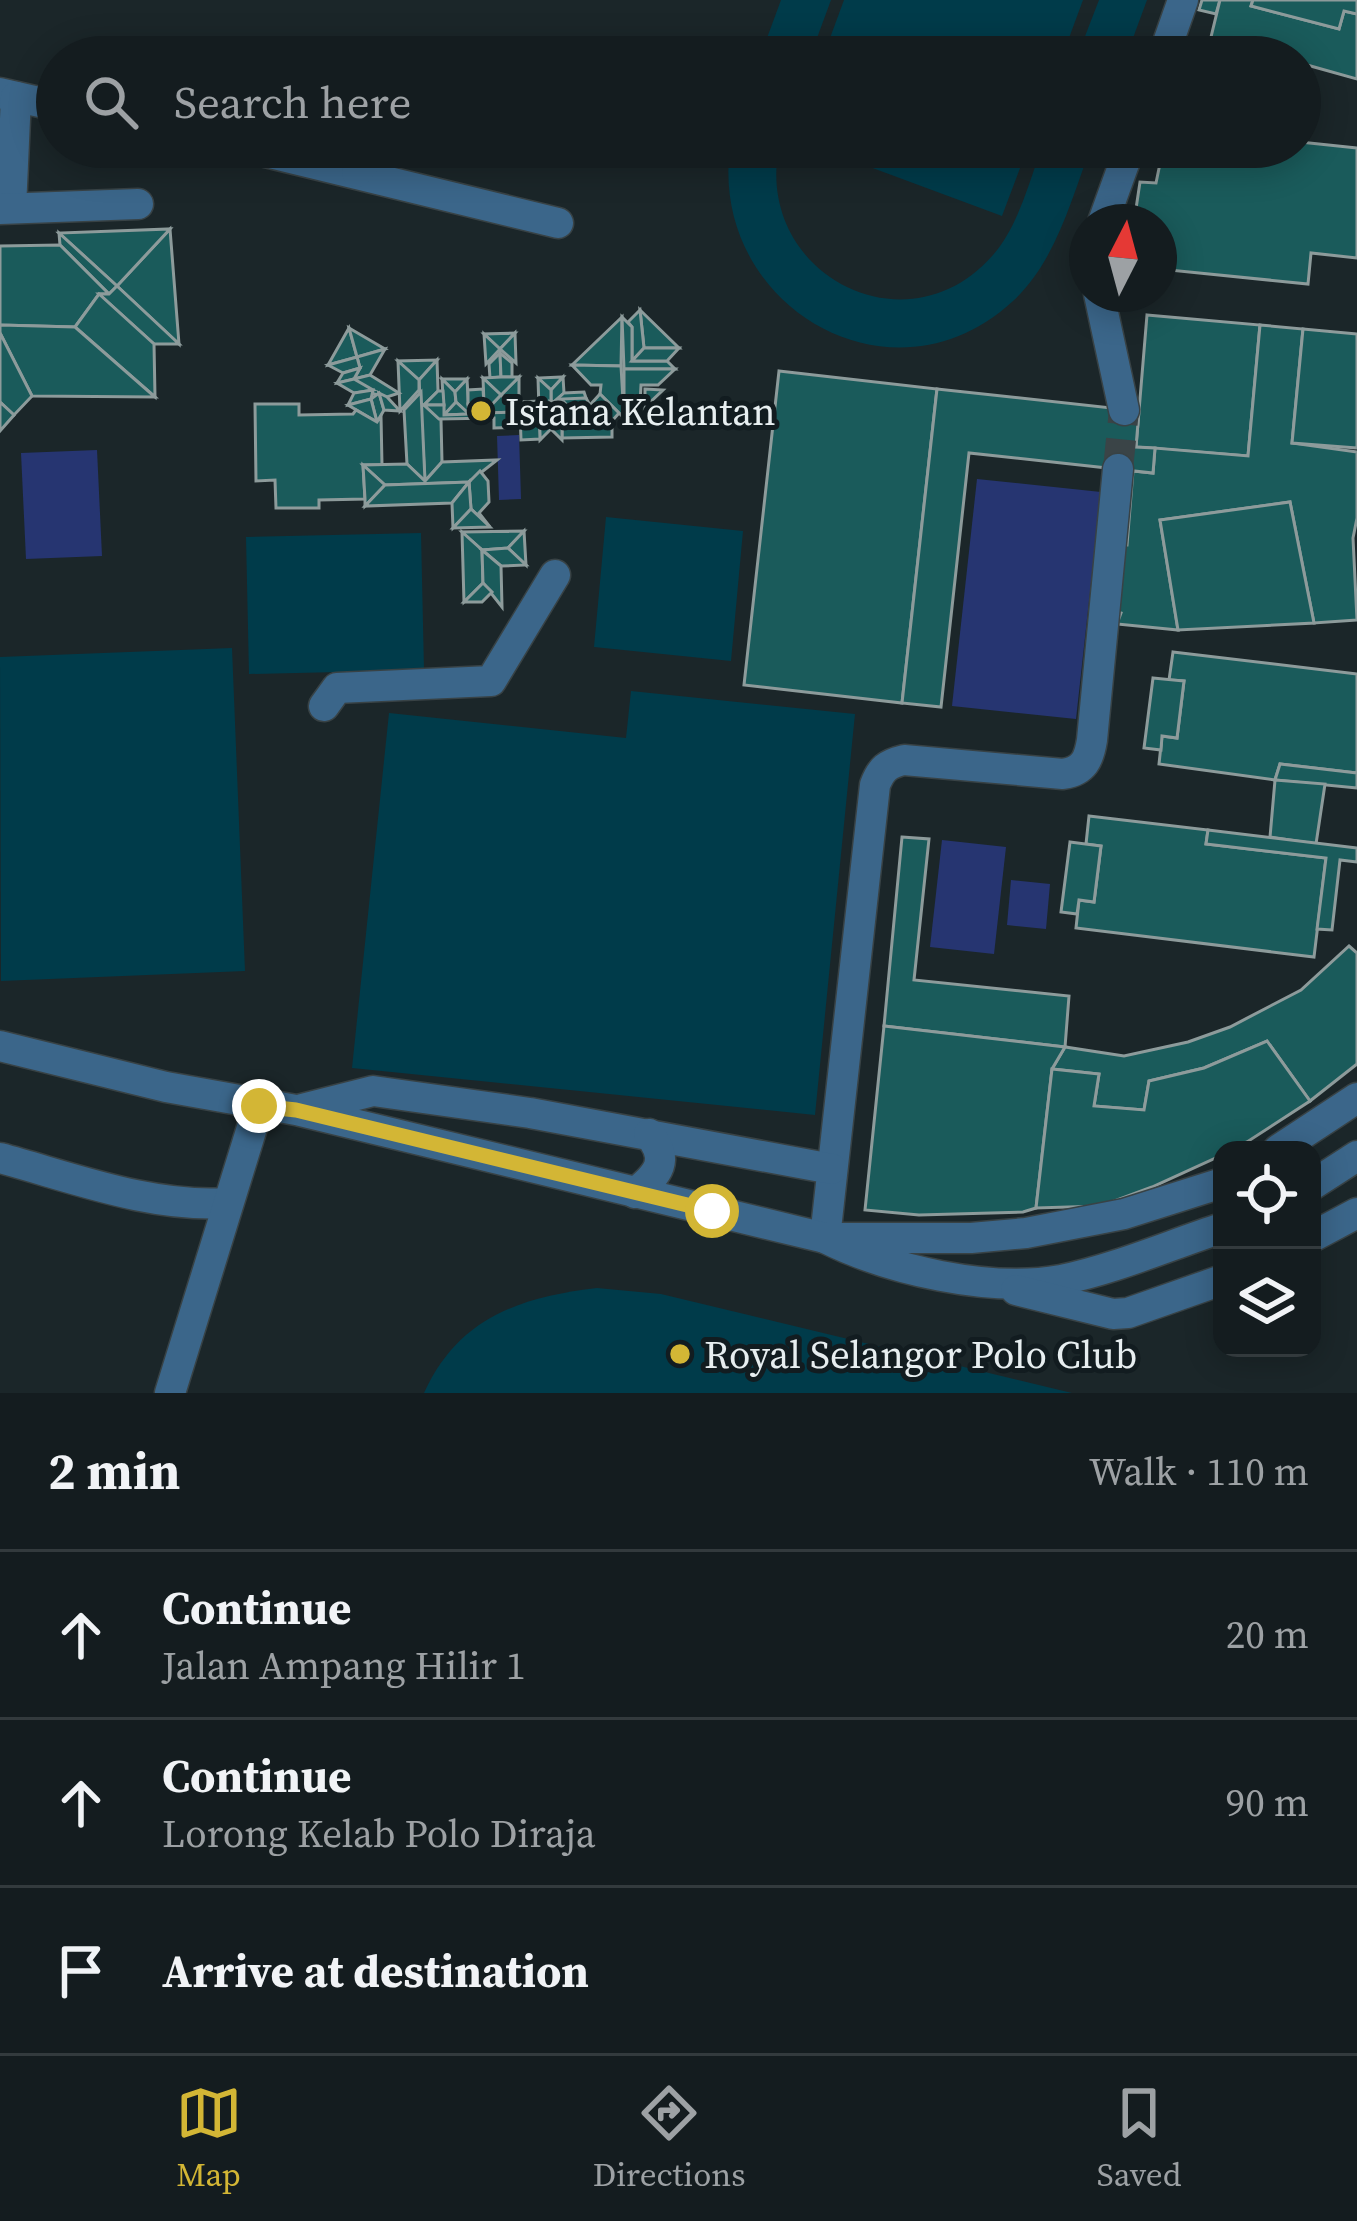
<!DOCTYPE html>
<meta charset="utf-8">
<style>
:root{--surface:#141c1f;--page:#21292c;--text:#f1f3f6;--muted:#9da1a4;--line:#333a3d;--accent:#d3b635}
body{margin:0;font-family:"Source Serif 4",serif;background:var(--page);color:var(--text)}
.controls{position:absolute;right:36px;bottom:36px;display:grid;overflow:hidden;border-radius:24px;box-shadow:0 6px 30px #0003}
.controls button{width:108px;height:108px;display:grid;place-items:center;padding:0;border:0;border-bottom:3px solid var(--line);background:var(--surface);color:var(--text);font:60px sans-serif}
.compass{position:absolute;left:1069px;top:204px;width:108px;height:108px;border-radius:50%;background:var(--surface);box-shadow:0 6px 30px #0003;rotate:6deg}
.stop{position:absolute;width:36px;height:36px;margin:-27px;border:9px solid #d3b635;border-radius:50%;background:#fff}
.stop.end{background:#d3b635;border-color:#fff;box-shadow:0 3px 12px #0008}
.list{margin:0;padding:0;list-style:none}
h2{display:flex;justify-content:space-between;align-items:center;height:156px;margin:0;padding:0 48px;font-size:51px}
h2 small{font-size:39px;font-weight:400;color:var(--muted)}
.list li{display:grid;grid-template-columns:78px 1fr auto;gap:36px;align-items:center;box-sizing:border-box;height:168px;padding:0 48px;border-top:3px solid var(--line)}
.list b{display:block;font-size:45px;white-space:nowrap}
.list p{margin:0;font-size:39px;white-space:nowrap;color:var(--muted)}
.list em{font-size:39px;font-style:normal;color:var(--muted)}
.icon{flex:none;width:66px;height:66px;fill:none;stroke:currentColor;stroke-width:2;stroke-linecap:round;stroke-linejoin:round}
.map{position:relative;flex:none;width:1357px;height:1393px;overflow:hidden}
.search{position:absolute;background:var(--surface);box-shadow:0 6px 30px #0003;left:36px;right:36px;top:36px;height:132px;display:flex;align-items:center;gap:30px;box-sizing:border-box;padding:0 42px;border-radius:66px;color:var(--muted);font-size:45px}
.sheet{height:660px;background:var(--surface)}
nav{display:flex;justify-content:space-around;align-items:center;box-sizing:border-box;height:168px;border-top:3px solid var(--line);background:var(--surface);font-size:33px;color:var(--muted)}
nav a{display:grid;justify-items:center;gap:6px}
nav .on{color:var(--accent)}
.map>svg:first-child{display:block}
.green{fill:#003b4a}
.water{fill:#263571}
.building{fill:#1a5b5b;stroke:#8d9b9b;stroke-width:3}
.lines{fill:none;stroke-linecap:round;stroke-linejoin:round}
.minor-tunnel{stroke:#3a4447;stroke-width:30;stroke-dasharray:30 15;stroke-linecap:butt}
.minor-casing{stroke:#384245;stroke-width:33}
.minor{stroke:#3b668a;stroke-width:30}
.route{stroke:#d3b635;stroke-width:15}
.poi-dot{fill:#d3b635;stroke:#121c20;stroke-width:4.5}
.labels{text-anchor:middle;stroke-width:10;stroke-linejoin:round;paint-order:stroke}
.poi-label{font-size:39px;fill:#e7eef0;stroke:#121c20;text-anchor:start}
</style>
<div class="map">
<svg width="1357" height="1393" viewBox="0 0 1357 1393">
<rect width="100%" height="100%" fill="#1b2629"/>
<g class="green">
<polygon points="781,0 831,0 810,57 760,57"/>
<polygon points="844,0 1083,0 1062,57 823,57"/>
<polygon points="1099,0 1147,0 1126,57 1077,57"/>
<path d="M730,147H779C754,274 907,354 993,255C1018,227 1029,182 1042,147H1091C1071,200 1056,261 1013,301C893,413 709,307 730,147Z"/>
<polygon points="816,147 1028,147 1002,216"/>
<polygon points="606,517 743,531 731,661 594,647"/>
<polygon points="421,533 424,670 249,674 246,537"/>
<polygon points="232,648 245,971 1,981 0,657"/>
<polygon points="631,691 855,714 815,1115 352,1068 389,713 626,738"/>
<path d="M597,1288L661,1294L1072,1393H424C458,1318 520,1297 597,1288Z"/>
</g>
<g class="water">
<polygon points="519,435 521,499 499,500 497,436"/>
<polygon points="97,450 102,556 26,559 21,453"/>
<polygon points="977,479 1101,492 1076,719 952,706"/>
<polygon points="942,840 1006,847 994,954 930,947"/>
<polygon points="1011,880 1050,884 1046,929 1007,925"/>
</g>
<g class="building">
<polygon points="1202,0 1220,0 1216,14 1199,10"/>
<polygon points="1220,0 1253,0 1251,6 1339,29 1344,11 1357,14 1357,79 1300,63 1300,57 1280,57 1211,37"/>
<polygon points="1253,0 1357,0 1357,14 1344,11 1339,29 1251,6"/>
<polygon points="1300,142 1357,148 1357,258 1311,253 1308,284 1159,269 1159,222 1134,222 1140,182 1156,183 1163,149 1269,162 1271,147 1300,147"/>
<polygon points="170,229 179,344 117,286"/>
<polygon points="170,229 117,286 59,233"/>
<polygon points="59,233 117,286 109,294 60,245"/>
<polygon points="60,245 109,294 99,294 75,327 0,325 0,246"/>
<polygon points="117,286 179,344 154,344 99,294 109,294"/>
<polygon points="99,294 154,344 155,397 75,327"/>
<polygon points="640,310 679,348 644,348"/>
<polygon points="640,310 644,348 632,361 632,327 628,322"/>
<polygon points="1147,315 1260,325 1248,456 1136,447"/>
<polygon points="622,317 621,366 572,365"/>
<polygon points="622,317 632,327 632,361 667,361 675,369 624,369"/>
<polygon points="0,325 75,327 155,397 32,396 0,333"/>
<polygon points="1260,325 1303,329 1292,443 1357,452 1357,518 1353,538 1357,620 1314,623 1290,502 1160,520 1178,630 1117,624 1121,613 1114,611 1118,545 1127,545 1133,471 1153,473 1155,448 1248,456"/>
<polygon points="349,328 357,357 328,365"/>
<polygon points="349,328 385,349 357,357"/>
<polygon points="1303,329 1357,334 1357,448 1292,443"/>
<polygon points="0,333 32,396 14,415 0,402"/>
<polygon points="515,333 500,349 484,334"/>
<polygon points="515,333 516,363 500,349"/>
<polygon points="484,334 500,349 486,364"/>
<polygon points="644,348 679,348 667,361 632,361"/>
<polygon points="385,349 370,375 354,379 360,368 357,357"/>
<polygon points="500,353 501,377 490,378 489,364"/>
<polygon points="500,353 512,363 512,377 501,377"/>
<polygon points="357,357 360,368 343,373 328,365"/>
<polygon points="437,360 419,380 398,361"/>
<polygon points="437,360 438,391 424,405 441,420 442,462 425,481 419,380"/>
<polygon points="398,361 419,380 419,390 400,411"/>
<polygon points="572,365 621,366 624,418 600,394 601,385 591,385"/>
<polygon points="360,368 354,379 337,383 343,373"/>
<polygon points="624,369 675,369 658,385 641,385 640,403 624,418"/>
<polygon points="779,371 937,389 902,703 744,685"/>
<polygon points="370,375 399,393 387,397 374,394 354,379"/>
<polygon points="519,377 519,402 520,412 501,395"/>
<polygon points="519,377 501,395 483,378 501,377"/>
<polygon points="563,377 551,390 538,378"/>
<polygon points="563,377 564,393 555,401 564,412 551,400 551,390"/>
<polygon points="483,378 501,395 484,413 484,404"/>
<polygon points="538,378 551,390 551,429 540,440"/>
<polygon points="354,379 373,390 354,393 337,383"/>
<polygon points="442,379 467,379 455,392"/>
<polygon points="442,379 455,392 456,402 444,415"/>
<polygon points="467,379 469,414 456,402 455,392"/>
<polygon points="483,389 484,404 468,404 468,390"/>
<polygon points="645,389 663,390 645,407"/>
<polygon points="937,389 1139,411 1136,447 1155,448 1153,473 969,453 941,707 902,703"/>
<polygon points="373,390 371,399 348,405 354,393"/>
<polygon points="438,391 443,391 444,405 424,405"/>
<polygon points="421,392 425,481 407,464 404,410"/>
<polygon points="584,392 586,398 555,401 564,393"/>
<polygon points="379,393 384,410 377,422 371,399"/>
<polygon points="379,393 387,397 400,411 384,410"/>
<polygon points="600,394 619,413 612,421 612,437 562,438 562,412 568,406 590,405"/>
<polygon points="501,395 520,412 484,413"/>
<polygon points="586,398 590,405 568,406 561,399"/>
<polygon points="371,399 377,422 348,405"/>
<polygon points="539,401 539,411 520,412 519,402"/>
<polygon points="0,402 14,415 0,431"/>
<polygon points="456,402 469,414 444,415"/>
<polygon points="550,402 562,412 562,440 551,429"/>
<polygon points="255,404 299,404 299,415 353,414 356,410 377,422 381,416 382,465 363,465 365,499 319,500 319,508 276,508 275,480 256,481"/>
<polygon points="468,404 484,404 484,413 520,412 520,427 494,428 494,418 439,419 424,405 444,405 444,415 469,414"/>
<polygon points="539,411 540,439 521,440 520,412"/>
<polygon points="497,460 469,482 385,485 363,465 407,464 425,481 442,462"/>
<polygon points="363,465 385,485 365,506 365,499"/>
<polygon points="480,471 488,481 489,502 479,513 490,527 471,509 469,482"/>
<polygon points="469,482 452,503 365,506 385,485"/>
<polygon points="469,482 471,509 453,528 452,503"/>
<polygon points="1290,502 1314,623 1178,630 1160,520"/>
<polygon points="471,509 490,527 453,528"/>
<polygon points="524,531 508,548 482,550 462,532"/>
<polygon points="524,531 526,565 508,548"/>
<polygon points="462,532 482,550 483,583 464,602"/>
<polygon points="508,548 526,565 501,566 482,550"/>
<polygon points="482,550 501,566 502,607 483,583"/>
<polygon points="483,583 492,592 482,602 464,602"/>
<polygon points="1173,652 1357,674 1357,773 1280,764 1275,780 1159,764 1162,736 1177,738 1184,681 1169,680"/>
<polygon points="1153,678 1184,681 1177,738 1162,736 1161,750 1144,748"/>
<polygon points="1280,764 1357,773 1357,788 1275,780"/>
<polygon points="1275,780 1325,784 1316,844 1270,837"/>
<polygon points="1089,816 1208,830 1206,844 1326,858 1314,957 1076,928 1079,900 1094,902 1101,846 1086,844"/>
<polygon points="1208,830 1357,848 1357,862 1340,860 1332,930 1317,929 1326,858 1206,844"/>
<polygon points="902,837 929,839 914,980 1069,996 1065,1047 884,1026"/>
<polygon points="1070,842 1101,846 1094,902 1079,900 1077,914 1061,912"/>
<polygon points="1349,946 1357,953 1357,1064 1310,1101 1267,1041 1204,1068 1149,1081 1144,1110 1094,1106 1099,1074 1052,1069 1065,1047 1124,1056 1188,1042 1230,1027 1301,990"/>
<polygon points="884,1026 1065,1047 1052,1069 1036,1208 1023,1212 919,1215 865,1210"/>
<polygon points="1267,1041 1310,1101 1247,1142 1222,1150 1222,1155 1152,1187 1101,1206 1036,1208 1052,1069 1099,1074 1094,1106 1144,1110 1149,1081 1204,1068"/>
</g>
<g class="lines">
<polyline class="minor-tunnel" points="1118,469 1124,410"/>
<defs>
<g id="minor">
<polyline points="1163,57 1183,0"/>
<polyline points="0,93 57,106"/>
<polyline points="245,147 558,223"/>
<polyline points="357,172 377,147"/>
<polyline points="11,208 16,97"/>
<polyline points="0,209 138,204"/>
<polyline points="1103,222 1130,147"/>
<polyline points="1099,294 1124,410"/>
<path d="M1118,469L1092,740C1089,759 1084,771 1063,774L904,760C887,764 881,769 875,785L825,1238C889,1270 990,1293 1061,1280C1115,1269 1170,1245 1222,1228"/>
<polyline points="324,706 337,688 491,681 555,575"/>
<polyline points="0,1046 166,1087 296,1110 825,1238 971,1238 1026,1233 1124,1214 1222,1183"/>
<polyline points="302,1109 373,1091 530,1113 832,1169"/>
<polyline points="1278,1150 1357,1098"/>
<path d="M0,1158C74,1178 151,1208 228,1203"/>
<polyline points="1312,1185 1357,1156"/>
<path d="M635,1193C659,1174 670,1160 649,1134"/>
<polyline points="1312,1237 1357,1213"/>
<polyline points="1016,1290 1113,1314 1128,1313 1222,1280"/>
<polyline points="170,1393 259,1105"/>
</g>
</defs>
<use href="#minor" class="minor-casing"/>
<use href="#minor" class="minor"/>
</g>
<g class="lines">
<polyline class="route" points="259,1106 296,1110 712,1211"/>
</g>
<g class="poi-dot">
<circle cx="481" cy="411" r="12"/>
<circle cx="680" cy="1354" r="12"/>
</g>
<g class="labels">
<g class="poi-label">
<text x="505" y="425">Istana Kelantan</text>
<text x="704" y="1368">Royal Selangor Polo Club</text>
</g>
</g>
</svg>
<div class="controls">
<button><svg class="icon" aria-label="locate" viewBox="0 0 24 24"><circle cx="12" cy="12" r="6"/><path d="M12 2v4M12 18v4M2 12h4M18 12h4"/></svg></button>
<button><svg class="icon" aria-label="layers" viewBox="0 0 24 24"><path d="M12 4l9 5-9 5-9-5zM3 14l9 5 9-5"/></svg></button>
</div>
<svg class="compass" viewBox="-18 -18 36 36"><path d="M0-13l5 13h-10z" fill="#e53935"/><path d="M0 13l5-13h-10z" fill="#9da1a4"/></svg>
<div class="stop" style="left:712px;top:1211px"></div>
<div class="stop end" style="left:259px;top:1106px"></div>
<div class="search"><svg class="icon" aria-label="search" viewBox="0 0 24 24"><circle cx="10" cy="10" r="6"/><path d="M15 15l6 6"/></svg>Search here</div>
</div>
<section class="sheet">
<h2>2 min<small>Walk · 110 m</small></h2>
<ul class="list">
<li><svg class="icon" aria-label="ahead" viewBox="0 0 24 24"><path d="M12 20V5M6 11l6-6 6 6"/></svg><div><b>Continue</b><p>Jalan Ampang Hilir 1</p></div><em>20 m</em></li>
<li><svg class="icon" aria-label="ahead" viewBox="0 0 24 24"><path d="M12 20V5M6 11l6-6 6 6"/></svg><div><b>Continue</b><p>Lorong Kelab Polo Diraja</p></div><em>90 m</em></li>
<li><svg class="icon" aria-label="arrive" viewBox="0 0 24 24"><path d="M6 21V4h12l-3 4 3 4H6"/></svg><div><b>Arrive at destination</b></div></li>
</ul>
</section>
<nav>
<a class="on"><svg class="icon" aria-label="map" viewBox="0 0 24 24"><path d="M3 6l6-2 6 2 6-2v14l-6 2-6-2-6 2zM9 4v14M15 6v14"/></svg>Map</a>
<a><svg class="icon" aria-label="directions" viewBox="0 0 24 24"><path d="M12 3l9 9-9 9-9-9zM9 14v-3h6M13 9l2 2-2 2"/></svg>Directions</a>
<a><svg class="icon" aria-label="saved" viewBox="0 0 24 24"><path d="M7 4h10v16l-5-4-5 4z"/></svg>Saved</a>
</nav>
